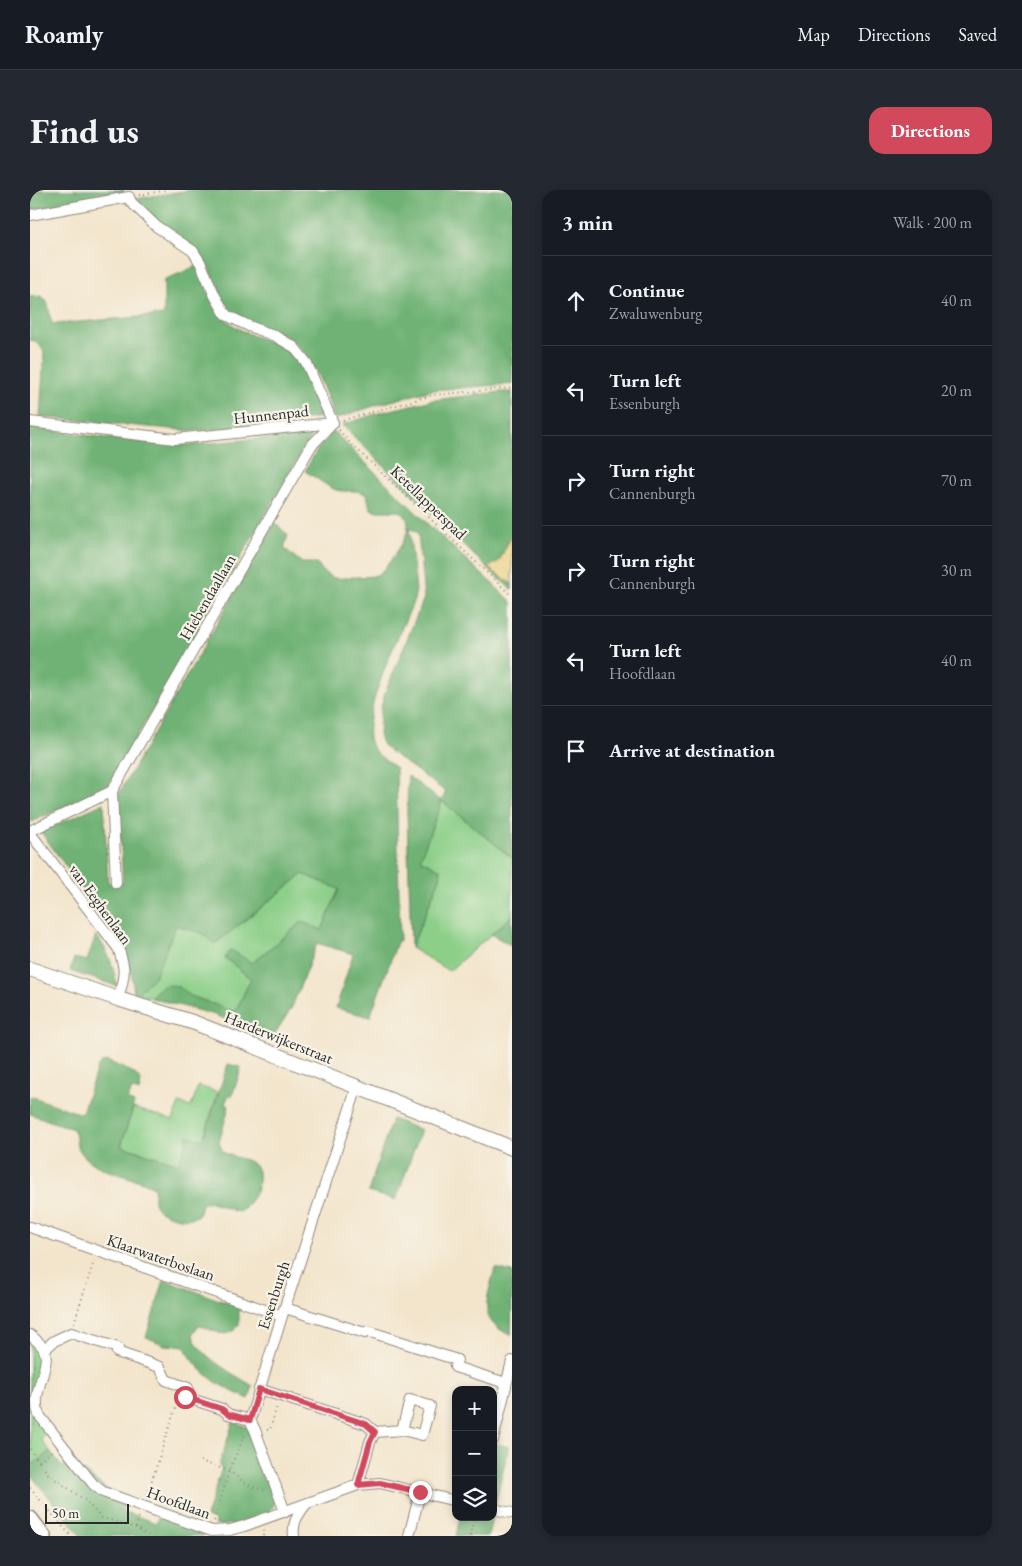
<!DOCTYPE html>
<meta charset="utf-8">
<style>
:root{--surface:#171b24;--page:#242831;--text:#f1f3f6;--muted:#9ea1a6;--line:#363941;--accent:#d1495b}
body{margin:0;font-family:"EB Garamond",serif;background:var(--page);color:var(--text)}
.controls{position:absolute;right:15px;bottom:15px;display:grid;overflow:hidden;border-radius:10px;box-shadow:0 2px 8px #0003}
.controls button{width:45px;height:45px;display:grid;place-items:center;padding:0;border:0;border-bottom:1px solid var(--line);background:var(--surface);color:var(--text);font:25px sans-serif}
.scale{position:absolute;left:15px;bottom:12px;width:84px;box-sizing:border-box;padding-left:5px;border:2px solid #2b2b2b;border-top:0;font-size:14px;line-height:18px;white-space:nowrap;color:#2b2b2b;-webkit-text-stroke:4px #f7f3e8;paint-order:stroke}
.stop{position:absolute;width:15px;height:15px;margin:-11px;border:4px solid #d1495b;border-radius:50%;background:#fff}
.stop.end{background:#d1495b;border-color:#fff;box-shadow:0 1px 5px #0008}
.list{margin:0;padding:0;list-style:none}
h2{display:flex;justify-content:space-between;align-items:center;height:65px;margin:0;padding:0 20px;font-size:21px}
h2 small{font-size:16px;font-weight:400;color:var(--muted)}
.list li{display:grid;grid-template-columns:32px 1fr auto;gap:15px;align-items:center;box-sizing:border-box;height:90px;padding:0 20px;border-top:1px solid var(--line)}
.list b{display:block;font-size:19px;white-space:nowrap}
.list p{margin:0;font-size:16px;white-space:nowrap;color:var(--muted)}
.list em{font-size:16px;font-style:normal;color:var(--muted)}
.icon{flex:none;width:28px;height:28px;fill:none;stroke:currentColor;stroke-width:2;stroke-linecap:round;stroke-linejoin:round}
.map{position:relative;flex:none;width:482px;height:1346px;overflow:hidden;border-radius:15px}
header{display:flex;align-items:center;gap:30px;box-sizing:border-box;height:70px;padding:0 25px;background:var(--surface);border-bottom:1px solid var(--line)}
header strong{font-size:24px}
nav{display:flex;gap:28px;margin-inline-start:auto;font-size:18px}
.intro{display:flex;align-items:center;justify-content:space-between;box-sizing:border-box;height:120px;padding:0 30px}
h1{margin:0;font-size:35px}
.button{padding:12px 22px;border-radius:15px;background:var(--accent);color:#fff;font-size:18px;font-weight:700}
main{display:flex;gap:30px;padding:0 30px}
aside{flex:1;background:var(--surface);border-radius:15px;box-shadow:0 2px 8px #0003}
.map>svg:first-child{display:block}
.green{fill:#8bcf88;stroke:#5b7d5a}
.forest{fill:#70b274;stroke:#4e6e50}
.sand{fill:#eeda9e;stroke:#8c8264}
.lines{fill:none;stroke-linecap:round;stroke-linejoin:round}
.minor-casing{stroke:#8f887c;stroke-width:12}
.secondary-casing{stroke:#8f887c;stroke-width:16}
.primary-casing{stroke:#8f887c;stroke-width:18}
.path{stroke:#8f887c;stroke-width:2;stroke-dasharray:1 4;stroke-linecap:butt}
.minor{stroke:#fff;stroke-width:10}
.secondary{stroke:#fff;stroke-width:14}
.primary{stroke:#fff;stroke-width:15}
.route{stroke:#d1495b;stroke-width:6}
.labels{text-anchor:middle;stroke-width:4.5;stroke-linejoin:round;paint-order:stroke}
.street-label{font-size:16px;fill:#2b2b2b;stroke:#f7f3e8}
</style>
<header>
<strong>Roamly</strong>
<nav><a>Map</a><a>Directions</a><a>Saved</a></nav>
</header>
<div class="intro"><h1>Find us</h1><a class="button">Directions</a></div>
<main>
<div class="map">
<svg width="482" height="1346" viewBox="0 0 482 1346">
<rect width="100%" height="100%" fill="#f7f3e8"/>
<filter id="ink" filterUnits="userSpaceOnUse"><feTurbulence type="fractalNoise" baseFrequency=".02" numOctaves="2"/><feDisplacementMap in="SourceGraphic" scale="10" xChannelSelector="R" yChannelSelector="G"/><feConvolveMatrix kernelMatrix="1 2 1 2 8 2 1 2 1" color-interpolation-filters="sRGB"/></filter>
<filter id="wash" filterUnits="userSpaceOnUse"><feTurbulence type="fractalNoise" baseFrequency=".0096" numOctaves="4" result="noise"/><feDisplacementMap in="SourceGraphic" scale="20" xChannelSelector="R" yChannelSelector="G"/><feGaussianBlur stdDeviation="1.12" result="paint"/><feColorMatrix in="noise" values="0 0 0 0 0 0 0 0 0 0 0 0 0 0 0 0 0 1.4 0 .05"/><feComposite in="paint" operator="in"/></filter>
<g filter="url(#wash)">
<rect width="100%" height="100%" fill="#f3e5cc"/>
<g class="green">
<polygon points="412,611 482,668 482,726 419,781 381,758 410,688 410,680 390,669"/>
<polygon points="273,684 309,699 292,740 272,732 222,773 200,760 195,768 221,789 205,822 158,805 155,801 125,802 122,808 108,803 125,786 146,735 172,743 212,733"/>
<polygon points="168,896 188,902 173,950 149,974 91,956 103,918 143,930 149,913 161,917"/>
<path d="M0,1151C19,1172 0,1193 1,1216C3,1226 11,1235 18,1243L11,1249L20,1261L4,1274L0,1270Z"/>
</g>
<g class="forest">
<polygon points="0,0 94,0 94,2 0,20"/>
<path d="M160,0H482V194L402,200L350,214L305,229C293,197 282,158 248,142C233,135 211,133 199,121C186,107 185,84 173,70C167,61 155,55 147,48C132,36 118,23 105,9Z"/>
<path d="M167,76C184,114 186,132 229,148C240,152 254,155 263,164C276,178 286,209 292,227L182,240L163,241L10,227L14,163C11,156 8,151 0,150V107L12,106C22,114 17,125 23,134L134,125V90Z"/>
<polygon points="470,202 482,202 482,345 469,371 464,375 479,393 482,394 482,400 456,377 312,235 352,222 403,210"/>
<polygon points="0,238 109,252 159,255 282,244 79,595 2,632 0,628"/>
<path d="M303,241L404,340L482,412V668L412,611L390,669L411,680L410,688L381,758L377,622L378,586L411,611L416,602L354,557L351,551L349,544L351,518L355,503L394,408L388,343L379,338L386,400L384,410C372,440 328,526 341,555C346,565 358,572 366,578L370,751L368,750L340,827L306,818L323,764L287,753L262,817L242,848L185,825L122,808C129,792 148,791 158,805L205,822L221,789L195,768L201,760L222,773L272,732L292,740L309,699L273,684L185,754L172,743L146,735L125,786L108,803L104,802C101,779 98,765 86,746L11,642L74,613L78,693H93L88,605L245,333L258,345L254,358L272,373H286C302,393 305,388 327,387C338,386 345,388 353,381C363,366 392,336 370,321H344L340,318L337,305C327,298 317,303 306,300C294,295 286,287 275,281L287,260Z"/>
<polygon points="482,726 482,756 461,744"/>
<path d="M66,745C79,763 83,774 87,796L40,781L44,768L57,771Z"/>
<path d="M77,871L104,883L111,891L109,902L102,899L97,910L104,913L91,956L149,974L158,946L173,950L198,874L210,877L211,879L202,906L199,904L195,914L199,916L189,953L193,962C208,971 232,967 228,991C227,999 226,1004 221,1010C217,1015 214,1021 207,1022L179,1011L172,1014C171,1017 171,1020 170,1022C164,1035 132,1026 126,1017C122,1010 125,1003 124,997C100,984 68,985 50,961C44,954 48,946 43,939L0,924V906L48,923L52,922L68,876L71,873Z"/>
<polygon points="362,929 391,940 366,1010 338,1002"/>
<path d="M465,1078L482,1082L481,1145C445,1131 458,1107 465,1078Z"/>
<path d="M134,1090L209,1117V1134C197,1154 181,1137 169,1136L163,1144C166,1165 207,1186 223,1196L219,1209C190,1197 169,1184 154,1156L135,1155L116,1147Z"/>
<path d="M203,1232L215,1236L223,1243L245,1310L243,1317C233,1328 200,1337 185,1335V1330L176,1327L192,1278L189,1276Z"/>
<polygon points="463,1253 479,1257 465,1314 463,1314"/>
<polygon points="20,1261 32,1277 40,1272 95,1312 92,1321 126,1333 129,1324 165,1337 174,1346 51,1346 0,1284 0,1270 4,1274"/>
<polygon points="430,1327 462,1327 458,1346 426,1346"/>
</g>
<polygon class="sand" points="482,345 482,394 458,378 469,371"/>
</g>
<g filter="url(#ink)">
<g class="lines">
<defs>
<g id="minor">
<polyline points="0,25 99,7 101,12 126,36 163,61 170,72 185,106 196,125 219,136 245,146 264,157 276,172 303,233"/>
<polyline points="0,232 145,249 303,233"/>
<polyline points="0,641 82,601"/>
<path d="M0,643L88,758C97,781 94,787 88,809"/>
<polyline points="86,693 82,601 281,256 303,233"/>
<polyline points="0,1037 252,1126"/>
<polyline points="255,1118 335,1143 338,1141 427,1170 425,1177 476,1193"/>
<path d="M0,1145C5,1149 11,1154 14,1159C22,1177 0,1201 9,1225L63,1294L73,1302L182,1341L200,1340L214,1336L328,1295L350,1293L426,1311"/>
<polyline points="14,1160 24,1151 41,1143 88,1158 87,1162 130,1177 136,1190 158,1198 155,1207 192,1219 198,1224 220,1230"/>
<polyline points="229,1199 336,1234 345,1242 340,1252 328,1295"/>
<polyline points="345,1242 372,1240 380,1210 400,1216 392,1245 372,1240"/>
<polyline points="463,1250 482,1171"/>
<polyline points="463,1319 482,1323"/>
<polyline points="255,1322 225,1240 220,1230 252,1126 327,897"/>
<path d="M264,1346C262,1332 268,1325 276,1314"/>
<polyline points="379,1346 390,1303"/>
</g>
<polyline id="secondary" points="0,779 88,809 165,833 482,958"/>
<polyline id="primary" points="0,1329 13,1346"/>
</defs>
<use href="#minor" class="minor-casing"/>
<use href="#secondary" class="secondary-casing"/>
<use href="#primary" class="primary-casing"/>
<g class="path">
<polyline points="109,5 138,0"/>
<polyline points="313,230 403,205 482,198"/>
<polyline points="309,240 318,251 482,406"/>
<polyline points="44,1133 64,1071"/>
<polyline points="237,1240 240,1240 247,1216"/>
<polyline points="0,1259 19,1285 55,1310 70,1327 106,1338 118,1346"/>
<polyline points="9,1271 23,1260"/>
<polyline points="170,1271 199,1281 220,1296 237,1301"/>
<polyline points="0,1298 41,1346"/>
<polyline points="117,1305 147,1213"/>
<polyline points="184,1331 199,1281 215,1244"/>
<polyline points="106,1338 109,1326"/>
<polyline points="233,1346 235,1339"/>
<polyline points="440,1346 444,1327"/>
</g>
<use href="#minor" class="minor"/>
<use href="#secondary" class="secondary"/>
<use href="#primary" class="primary"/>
</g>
</g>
<g class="lines" filter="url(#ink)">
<polyline class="route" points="155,1207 192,1219 198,1224 220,1230 229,1199 336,1234 345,1242 340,1252 328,1295 350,1293 390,1302"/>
</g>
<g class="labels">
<g class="street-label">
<text transform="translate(241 224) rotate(-6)" y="6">Hunnenpad</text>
<text transform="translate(399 312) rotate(44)" y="6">Ketellapperspad</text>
<text transform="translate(177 407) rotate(-60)" y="6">Hiebendaallaan</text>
<text transform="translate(71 714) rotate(54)" y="6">van Eeghenlaan</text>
<text transform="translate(249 847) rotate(22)" y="6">Harderwijkerstraat</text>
<text transform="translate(131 1067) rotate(19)" y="6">Klaarwaterboslaan</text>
<text transform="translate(243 1105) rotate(-72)" y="6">Essenburgh</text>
<text transform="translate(149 1312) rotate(20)" y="6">Hoofdlaan</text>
</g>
</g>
</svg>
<div class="controls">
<button>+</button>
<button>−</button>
<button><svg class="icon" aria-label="layers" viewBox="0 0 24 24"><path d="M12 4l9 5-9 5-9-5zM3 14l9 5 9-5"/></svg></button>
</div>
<div class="scale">50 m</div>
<div class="stop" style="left:155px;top:1207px"></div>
<div class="stop end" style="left:390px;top:1302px"></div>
</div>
<aside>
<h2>3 min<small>Walk · 200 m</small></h2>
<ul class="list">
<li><svg class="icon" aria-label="ahead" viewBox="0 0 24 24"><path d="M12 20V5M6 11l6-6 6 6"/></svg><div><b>Continue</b><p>Zwaluwenburg</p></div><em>40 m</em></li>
<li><svg class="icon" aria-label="left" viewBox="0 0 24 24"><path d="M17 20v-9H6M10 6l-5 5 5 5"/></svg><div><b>Turn left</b><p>Essenburgh</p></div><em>20 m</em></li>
<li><svg class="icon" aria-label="right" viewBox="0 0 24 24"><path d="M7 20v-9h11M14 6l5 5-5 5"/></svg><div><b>Turn right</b><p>Cannenburgh</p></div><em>70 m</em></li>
<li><svg class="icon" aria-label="right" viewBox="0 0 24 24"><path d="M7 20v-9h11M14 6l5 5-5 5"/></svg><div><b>Turn right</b><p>Cannenburgh</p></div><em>30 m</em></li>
<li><svg class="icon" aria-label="left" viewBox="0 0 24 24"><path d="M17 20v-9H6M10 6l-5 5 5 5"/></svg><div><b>Turn left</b><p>Hoofdlaan</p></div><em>40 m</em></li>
<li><svg class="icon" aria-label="arrive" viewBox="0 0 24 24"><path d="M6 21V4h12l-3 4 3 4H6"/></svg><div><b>Arrive at destination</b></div></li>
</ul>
</aside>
</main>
